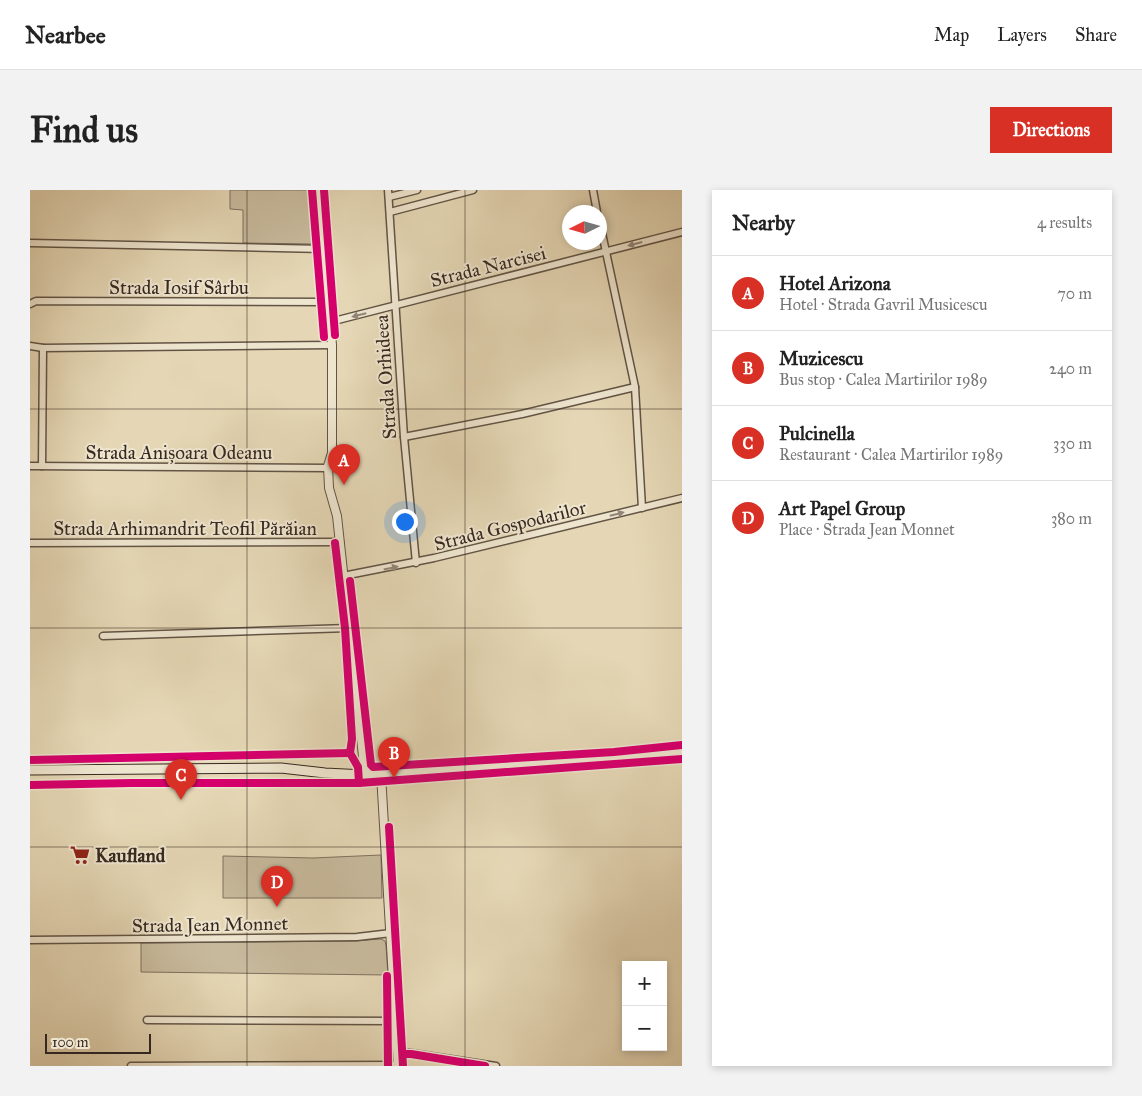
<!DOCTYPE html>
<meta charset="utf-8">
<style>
:root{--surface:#fff;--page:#f2f2f2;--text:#222;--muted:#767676;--line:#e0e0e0;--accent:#d93025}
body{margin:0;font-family:"IM FELL Great Primer",serif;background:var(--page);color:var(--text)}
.controls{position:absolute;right:15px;bottom:15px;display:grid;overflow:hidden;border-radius:0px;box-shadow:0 2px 8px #0003}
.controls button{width:45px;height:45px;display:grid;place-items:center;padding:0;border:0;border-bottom:1px solid var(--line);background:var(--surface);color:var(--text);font:25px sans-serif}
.compass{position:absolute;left:532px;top:15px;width:45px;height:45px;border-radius:50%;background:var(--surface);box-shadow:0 2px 8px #0003;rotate:265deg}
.scale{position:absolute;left:15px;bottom:12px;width:106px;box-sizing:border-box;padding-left:5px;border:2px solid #372820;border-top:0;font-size:14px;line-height:18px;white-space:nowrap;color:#372820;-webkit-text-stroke:4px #eee5cf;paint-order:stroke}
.you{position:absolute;left:374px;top:331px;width:18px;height:18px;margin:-12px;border:4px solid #fff;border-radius:50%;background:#1a73e8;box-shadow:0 0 0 8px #1a73e833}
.badge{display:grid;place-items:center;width:32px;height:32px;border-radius:50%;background:var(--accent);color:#fff;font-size:16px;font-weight:700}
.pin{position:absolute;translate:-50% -41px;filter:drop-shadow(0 1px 2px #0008)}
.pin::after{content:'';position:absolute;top:26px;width:18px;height:15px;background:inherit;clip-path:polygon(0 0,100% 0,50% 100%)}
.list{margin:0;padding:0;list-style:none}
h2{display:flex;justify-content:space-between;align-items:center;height:65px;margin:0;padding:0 20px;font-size:21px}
h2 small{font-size:16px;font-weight:400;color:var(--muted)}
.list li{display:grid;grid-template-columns:32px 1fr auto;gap:15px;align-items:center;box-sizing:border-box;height:75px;padding:0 20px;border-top:1px solid var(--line)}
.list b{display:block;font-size:19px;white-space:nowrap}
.list p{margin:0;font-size:16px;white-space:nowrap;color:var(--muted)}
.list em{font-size:16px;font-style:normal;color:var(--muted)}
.map{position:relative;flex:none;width:652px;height:876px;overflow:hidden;border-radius:0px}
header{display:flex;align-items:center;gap:30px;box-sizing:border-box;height:70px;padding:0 25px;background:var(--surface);border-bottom:1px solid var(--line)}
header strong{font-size:24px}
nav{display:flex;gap:28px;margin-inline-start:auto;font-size:18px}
.intro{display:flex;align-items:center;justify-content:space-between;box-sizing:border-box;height:120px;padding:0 30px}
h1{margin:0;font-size:35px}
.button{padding:12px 22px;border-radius:0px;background:var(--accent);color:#fff;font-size:18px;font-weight:700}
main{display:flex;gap:30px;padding:0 30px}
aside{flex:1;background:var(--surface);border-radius:0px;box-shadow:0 2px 8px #0003}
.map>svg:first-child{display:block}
.green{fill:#c7b99c;stroke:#7f705e}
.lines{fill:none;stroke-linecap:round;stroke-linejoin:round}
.minor-casing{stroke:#625445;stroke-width:9}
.tertiary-casing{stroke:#625445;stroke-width:10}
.secondary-casing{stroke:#372820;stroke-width:11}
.minor{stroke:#eee5cf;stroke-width:6}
.tertiary{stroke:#eee5cf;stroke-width:8}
.secondary{stroke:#eee5cf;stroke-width:9}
.cycleway-casing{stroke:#eee5cf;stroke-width:11}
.cycleway{stroke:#d6006c;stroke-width:8}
.oneway{fill:#928678}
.grid{fill:none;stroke:#372820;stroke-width:1;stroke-opacity:0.55}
.labels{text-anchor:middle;stroke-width:4;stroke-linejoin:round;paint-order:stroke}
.street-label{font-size:19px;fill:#372820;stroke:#eee5cf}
.poi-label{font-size:19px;font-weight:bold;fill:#372820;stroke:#eee5cf;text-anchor:start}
</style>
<header>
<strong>Nearbee</strong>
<nav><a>Map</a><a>Layers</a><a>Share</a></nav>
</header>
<div class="intro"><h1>Find us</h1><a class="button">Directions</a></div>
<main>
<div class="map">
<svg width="652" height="876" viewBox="0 0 652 876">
<rect width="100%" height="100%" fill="#e5d7b5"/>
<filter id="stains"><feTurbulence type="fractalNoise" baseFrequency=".004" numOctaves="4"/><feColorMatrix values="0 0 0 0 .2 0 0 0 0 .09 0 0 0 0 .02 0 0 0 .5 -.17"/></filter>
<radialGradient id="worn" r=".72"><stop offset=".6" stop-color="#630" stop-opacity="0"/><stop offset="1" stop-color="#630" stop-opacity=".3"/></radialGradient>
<g class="green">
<polygon points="200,0 281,0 285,54 213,53 213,20 200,19"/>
<polygon points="351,665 352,708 193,708 193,666 283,668"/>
<polygon points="351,749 355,751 356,756 358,785 111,782 111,753 324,751"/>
</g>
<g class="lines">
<defs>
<g id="minor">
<polyline points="358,0 374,247 386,373"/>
<polyline points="563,0 567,22"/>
<polyline points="359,7 387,0"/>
<polyline points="360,22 443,0"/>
<polyline points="570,34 605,197 612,318"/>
<polyline points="0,53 294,59"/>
<polyline points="0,114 6,111 299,112"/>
<polyline points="300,132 652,42"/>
<polyline points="0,156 13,158 302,155"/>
<polyline points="374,247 492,224 605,197"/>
<polyline points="0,276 298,278"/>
<polyline points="12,276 13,158"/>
<polyline points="0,353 310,352"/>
<polyline points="313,386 404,368 652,308"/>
<polyline points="73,446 319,438"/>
<polyline points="0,750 327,747 361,743"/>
<polyline points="117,830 366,831"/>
<polyline points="368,861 466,876"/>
<polyline points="101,876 368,875"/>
</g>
<g id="tertiary">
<polyline points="289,0 302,155 302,263 298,276 299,298 307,326 335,585"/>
<polyline points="351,584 368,876"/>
</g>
<polyline id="secondary" points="0,580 251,578 295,583 335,585 652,562"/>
</defs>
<use href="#minor" class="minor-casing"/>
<use href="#tertiary" class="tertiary-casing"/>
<use href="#secondary" class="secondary-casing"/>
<use href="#minor" class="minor"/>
<use href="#tertiary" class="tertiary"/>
<use href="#secondary" class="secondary"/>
<defs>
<g id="cycleway">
<polyline points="282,0 294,147"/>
<polyline points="294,0 305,145"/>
<polyline points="305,353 315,438 322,549 320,563 328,577 329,593"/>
<polyline points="320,391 341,575 343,577 584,562 652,555"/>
<polyline points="0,570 320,563"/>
<polyline points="0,595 102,593 329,593 652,569"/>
<polyline points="359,637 373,876"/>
<polyline points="357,786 358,876"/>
<polyline points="373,864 381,864 455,876"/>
</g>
</defs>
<use href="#cycleway" class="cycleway-casing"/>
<use href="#cycleway" class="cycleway"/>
</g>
<defs><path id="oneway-solid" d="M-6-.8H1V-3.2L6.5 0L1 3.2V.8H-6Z" transform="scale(1.25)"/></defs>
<g class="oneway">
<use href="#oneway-solid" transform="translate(605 54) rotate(165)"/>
<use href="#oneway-solid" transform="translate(329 125) rotate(166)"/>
<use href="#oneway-solid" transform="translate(587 324) rotate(-14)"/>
<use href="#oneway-solid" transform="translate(361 378) rotate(-12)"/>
</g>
<path class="grid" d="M217,0V876M435,0V876M0,219H652M0,438H652M0,657H652"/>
<defs>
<symbol id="supermarket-bare" viewBox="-9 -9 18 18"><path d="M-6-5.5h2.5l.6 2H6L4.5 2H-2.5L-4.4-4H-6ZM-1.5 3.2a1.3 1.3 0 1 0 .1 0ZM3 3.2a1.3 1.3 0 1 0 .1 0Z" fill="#8f2418" stroke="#eee5cf" stroke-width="2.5" paint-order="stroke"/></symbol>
</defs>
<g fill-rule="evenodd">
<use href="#supermarket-bare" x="36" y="651" width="28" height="28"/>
</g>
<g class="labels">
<g class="street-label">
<text transform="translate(458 76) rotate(-14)" y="7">Strada Narcisei</text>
<text x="149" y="104">Strada Iosif Sârbu</text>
<text transform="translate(355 187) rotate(-94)" y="7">Strada Orhideea</text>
<text x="149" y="269">Strada Anișoara Odeanu</text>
<text transform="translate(480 335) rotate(-14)" y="7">Strada Gospodarilor</text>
<text x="155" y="345">Strada Arhimandrit Teofil Părăian</text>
<text transform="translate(180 734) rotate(-1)" y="7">Strada Jean Monnet</text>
</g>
<g class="poi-label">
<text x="65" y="672">Kaufland</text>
</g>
</g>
<rect width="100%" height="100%" filter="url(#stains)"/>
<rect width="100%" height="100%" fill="url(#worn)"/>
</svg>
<div class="controls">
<button>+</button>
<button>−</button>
</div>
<svg class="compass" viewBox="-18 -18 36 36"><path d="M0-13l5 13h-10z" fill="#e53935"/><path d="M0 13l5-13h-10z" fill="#767676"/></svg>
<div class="scale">100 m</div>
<div class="you"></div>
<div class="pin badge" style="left:314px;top:295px">A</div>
<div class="pin badge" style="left:364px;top:588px">B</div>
<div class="pin badge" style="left:151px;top:610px">C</div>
<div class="pin badge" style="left:247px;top:717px">D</div>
</div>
<aside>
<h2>Nearby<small>4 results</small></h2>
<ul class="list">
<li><span class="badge">A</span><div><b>Hotel Arizona</b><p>Hotel · Strada Gavril Musicescu</p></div><em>70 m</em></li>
<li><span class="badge">B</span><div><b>Muzicescu</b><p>Bus stop · Calea Martirilor 1989</p></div><em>240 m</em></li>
<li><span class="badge">C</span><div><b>Pulcinella</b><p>Restaurant · Calea Martirilor 1989</p></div><em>330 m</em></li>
<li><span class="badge">D</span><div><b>Art Papel Group</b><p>Place · Strada Jean Monnet</p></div><em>380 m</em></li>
</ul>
</aside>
</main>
